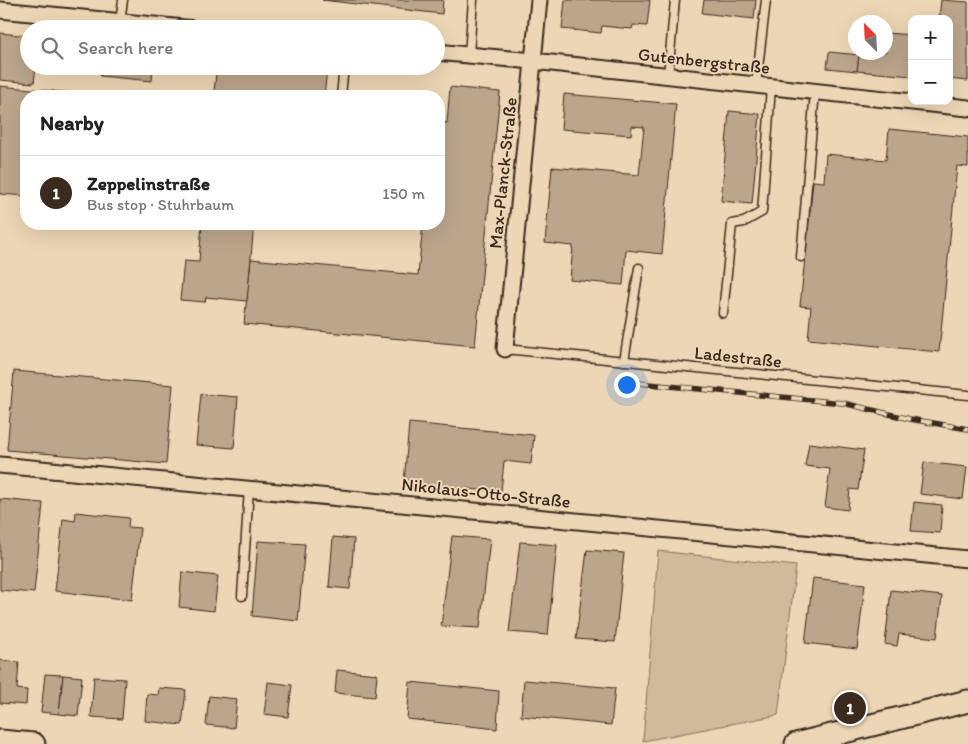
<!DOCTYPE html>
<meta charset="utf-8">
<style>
:root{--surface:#fff;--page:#f6f6f6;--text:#222;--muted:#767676;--line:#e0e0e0;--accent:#3b2a1e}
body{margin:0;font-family:Itim,sans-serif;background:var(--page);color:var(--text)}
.controls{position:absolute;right:15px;top:15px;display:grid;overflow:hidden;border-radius:10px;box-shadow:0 5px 20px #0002}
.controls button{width:45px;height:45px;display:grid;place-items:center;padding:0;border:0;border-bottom:1px solid var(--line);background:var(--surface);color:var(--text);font:25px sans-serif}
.compass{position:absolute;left:848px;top:15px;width:45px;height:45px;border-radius:50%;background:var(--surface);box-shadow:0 5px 20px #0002;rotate:336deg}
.you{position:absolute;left:626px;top:384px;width:18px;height:18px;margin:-12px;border:4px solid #fff;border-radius:50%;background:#1a73e8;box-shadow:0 0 0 8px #1a73e833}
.badge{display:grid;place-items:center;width:32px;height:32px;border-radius:50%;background:var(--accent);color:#fff;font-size:16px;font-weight:700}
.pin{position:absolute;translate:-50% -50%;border:2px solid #fff;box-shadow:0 1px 5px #0006}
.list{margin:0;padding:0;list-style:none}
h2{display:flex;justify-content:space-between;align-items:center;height:65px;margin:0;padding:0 20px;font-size:21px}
h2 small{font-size:16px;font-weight:400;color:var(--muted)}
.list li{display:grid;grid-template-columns:32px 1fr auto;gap:15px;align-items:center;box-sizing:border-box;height:75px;padding:0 20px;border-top:1px solid var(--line)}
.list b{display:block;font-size:19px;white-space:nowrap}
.list p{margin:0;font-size:16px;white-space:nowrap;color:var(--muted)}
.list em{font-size:16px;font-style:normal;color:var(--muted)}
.icon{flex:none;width:28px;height:28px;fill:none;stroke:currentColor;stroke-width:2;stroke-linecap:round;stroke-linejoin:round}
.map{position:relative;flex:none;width:968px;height:744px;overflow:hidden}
.search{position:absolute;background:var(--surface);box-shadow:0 5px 20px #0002;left:20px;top:20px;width:425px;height:55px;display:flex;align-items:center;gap:12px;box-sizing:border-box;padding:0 18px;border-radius:28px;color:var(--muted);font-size:19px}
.panel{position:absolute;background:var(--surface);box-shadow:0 5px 20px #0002;left:20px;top:90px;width:425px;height:140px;border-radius:20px}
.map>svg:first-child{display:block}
.green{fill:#d0ba9c;stroke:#86725d}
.building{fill:#bba68b;stroke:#3b2a1e}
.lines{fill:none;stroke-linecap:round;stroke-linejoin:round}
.lane-casing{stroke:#3b2a1e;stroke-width:11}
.street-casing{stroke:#3b2a1e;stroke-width:19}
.secondary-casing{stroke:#3b2a1e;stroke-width:25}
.lane{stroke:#edd6b5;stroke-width:8}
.street{stroke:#edd6b5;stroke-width:15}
.secondary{stroke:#edd6b5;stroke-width:21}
.rail-casing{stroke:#3b2a1e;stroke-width:5.5}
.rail{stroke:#edd6b5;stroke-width:4;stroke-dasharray:11;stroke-linecap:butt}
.labels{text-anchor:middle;stroke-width:4;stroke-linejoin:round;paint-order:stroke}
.street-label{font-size:18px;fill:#3b2a1e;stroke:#edd6b5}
</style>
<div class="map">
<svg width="968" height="744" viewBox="0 0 968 744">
<rect width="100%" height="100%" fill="#edd6b5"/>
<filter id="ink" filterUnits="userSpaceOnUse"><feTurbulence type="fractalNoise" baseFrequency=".02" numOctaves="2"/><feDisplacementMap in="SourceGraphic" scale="10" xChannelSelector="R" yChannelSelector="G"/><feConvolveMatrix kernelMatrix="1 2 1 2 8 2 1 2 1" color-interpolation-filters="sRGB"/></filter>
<g filter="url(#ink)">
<polygon class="green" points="658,551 796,566 778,715 643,741"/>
<g class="building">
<polygon points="322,0 443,0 442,14"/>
<polygon points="565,0 650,0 647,26 633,25 632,29 602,26 601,33 562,29"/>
<polygon points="704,0 756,0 754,19 702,13"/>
<polygon points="941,0 968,2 968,81 949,79 949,19 939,19"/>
<polygon points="0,33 29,36 29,66 36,66 34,83 0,80"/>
<polygon points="886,33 912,35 912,76 857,71 859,52 886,52"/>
<polygon points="829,52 859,55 857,71 827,68"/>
<polygon points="72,66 153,66 152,81 100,76 101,72 72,69"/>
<polygon points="217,66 288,66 327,70 324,96 261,96 214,91"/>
<polygon points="0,86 104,96 26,96 26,196 0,194"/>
<polygon points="450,87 500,92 475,346 244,324 251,259 418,275 423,224 439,224 439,122 447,123"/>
<polygon points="564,94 676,104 662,254 626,250 623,285 570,280 573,246 545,243 552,167 639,175 644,127 632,126 631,135 561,129"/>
<polygon points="729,111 760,114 752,204 721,201"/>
<polygon points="889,129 968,137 968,167 957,166 939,352 808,339 811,307 800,306 813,181 824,182 826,154 886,160"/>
<polygon points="202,224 254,224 247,301 206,297 205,302 180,300 184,261 199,262"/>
<polygon points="14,371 173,385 166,464 7,450"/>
<polygon points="201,394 238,397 234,448 196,445"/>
<polygon points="409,423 534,435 531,464 504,461 501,492 404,483"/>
<polygon points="809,443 864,450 858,490 850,489 848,510 825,507 830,469 805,466"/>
<polygon points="924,462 967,467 963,499 920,494"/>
<polygon points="0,499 43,503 34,593 0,590"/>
<polygon points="914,502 942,505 940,533 911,531"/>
<polygon points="76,512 129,518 128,527 140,528 132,600 55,591 63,519 75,521"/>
<polygon points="452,536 490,539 480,628 441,626"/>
<polygon points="333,537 354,539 350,589 329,587"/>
<polygon points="258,541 305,544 298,621 252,616"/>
<polygon points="520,542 557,545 548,635 509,632"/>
<polygon points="587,550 624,553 615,642 576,639"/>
<polygon points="182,572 218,576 214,611 179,607"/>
<polygon points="813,578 865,584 857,649 805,643"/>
<polygon points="891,590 942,596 937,638 899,634 897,646 885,644"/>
<polygon points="0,660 19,662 17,689 27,690 26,705 0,703"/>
<polygon points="337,670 377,674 375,697 335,693"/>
<polygon points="45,674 63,675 59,714 41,712"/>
<polygon points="63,675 82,677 78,716 59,714"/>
<polygon points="94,677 125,679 122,719 91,717"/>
<polygon points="524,680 615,688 611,725 521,716"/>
<polygon points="268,682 292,685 288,717 264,714"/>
<polygon points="410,682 499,691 497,729 407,719"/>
<polygon points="159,688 186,690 182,725 145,721 147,694 158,695"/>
<polygon points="209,696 237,699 234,728 206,725"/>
</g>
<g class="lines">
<defs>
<g id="lane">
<polyline points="120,22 123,0"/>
<polyline points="469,55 473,0"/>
<polyline points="668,75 675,0"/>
<polyline points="756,85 766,0"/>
<polyline points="341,96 344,66"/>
<polyline points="801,257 815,91"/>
<polyline points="723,313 732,224 744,222 762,212 771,87"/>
<polyline points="505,349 968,395"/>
<polyline points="624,361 639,268"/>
<polyline points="242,596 249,489"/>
</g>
<g id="street">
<polyline points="0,10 195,29"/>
<polyline points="436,52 533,61 968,108"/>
<polyline points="505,349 539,0"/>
<polyline points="0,465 968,559"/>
</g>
<g id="secondary">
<polyline points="0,741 34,744"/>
<polyline points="796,744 968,701"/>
</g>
</defs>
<use href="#lane" class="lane-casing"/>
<use href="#street" class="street-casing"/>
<use href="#secondary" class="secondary-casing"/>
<use href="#lane" class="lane"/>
<use href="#street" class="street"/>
<use href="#secondary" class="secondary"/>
<defs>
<polyline id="rail" points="638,383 843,403 910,419 968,429"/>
</defs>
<use href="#rail" class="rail-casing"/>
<use href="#rail" class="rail"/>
</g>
</g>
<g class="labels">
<g class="street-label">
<text transform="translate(704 61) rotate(6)" y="6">Gutenbergstraße</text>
<text transform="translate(503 173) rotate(-84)" y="6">Max-Planck-Straße</text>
<text transform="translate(738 357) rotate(6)" y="6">Ladestraße</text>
<text transform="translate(486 493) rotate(6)" y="6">Nikolaus-Otto-Straße</text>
</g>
</g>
</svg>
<div class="controls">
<button>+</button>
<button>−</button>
</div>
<svg class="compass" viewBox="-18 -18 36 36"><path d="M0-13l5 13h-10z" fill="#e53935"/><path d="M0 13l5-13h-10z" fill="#767676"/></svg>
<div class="you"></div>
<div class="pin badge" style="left:850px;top:708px">1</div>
<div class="search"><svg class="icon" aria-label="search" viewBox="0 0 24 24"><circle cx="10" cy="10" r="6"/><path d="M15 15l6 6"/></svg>Search here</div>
<section class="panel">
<h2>Nearby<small></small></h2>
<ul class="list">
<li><span class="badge">1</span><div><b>Zeppelinstraße</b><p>Bus stop · Stuhrbaum</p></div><em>150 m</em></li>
</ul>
</section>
</div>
